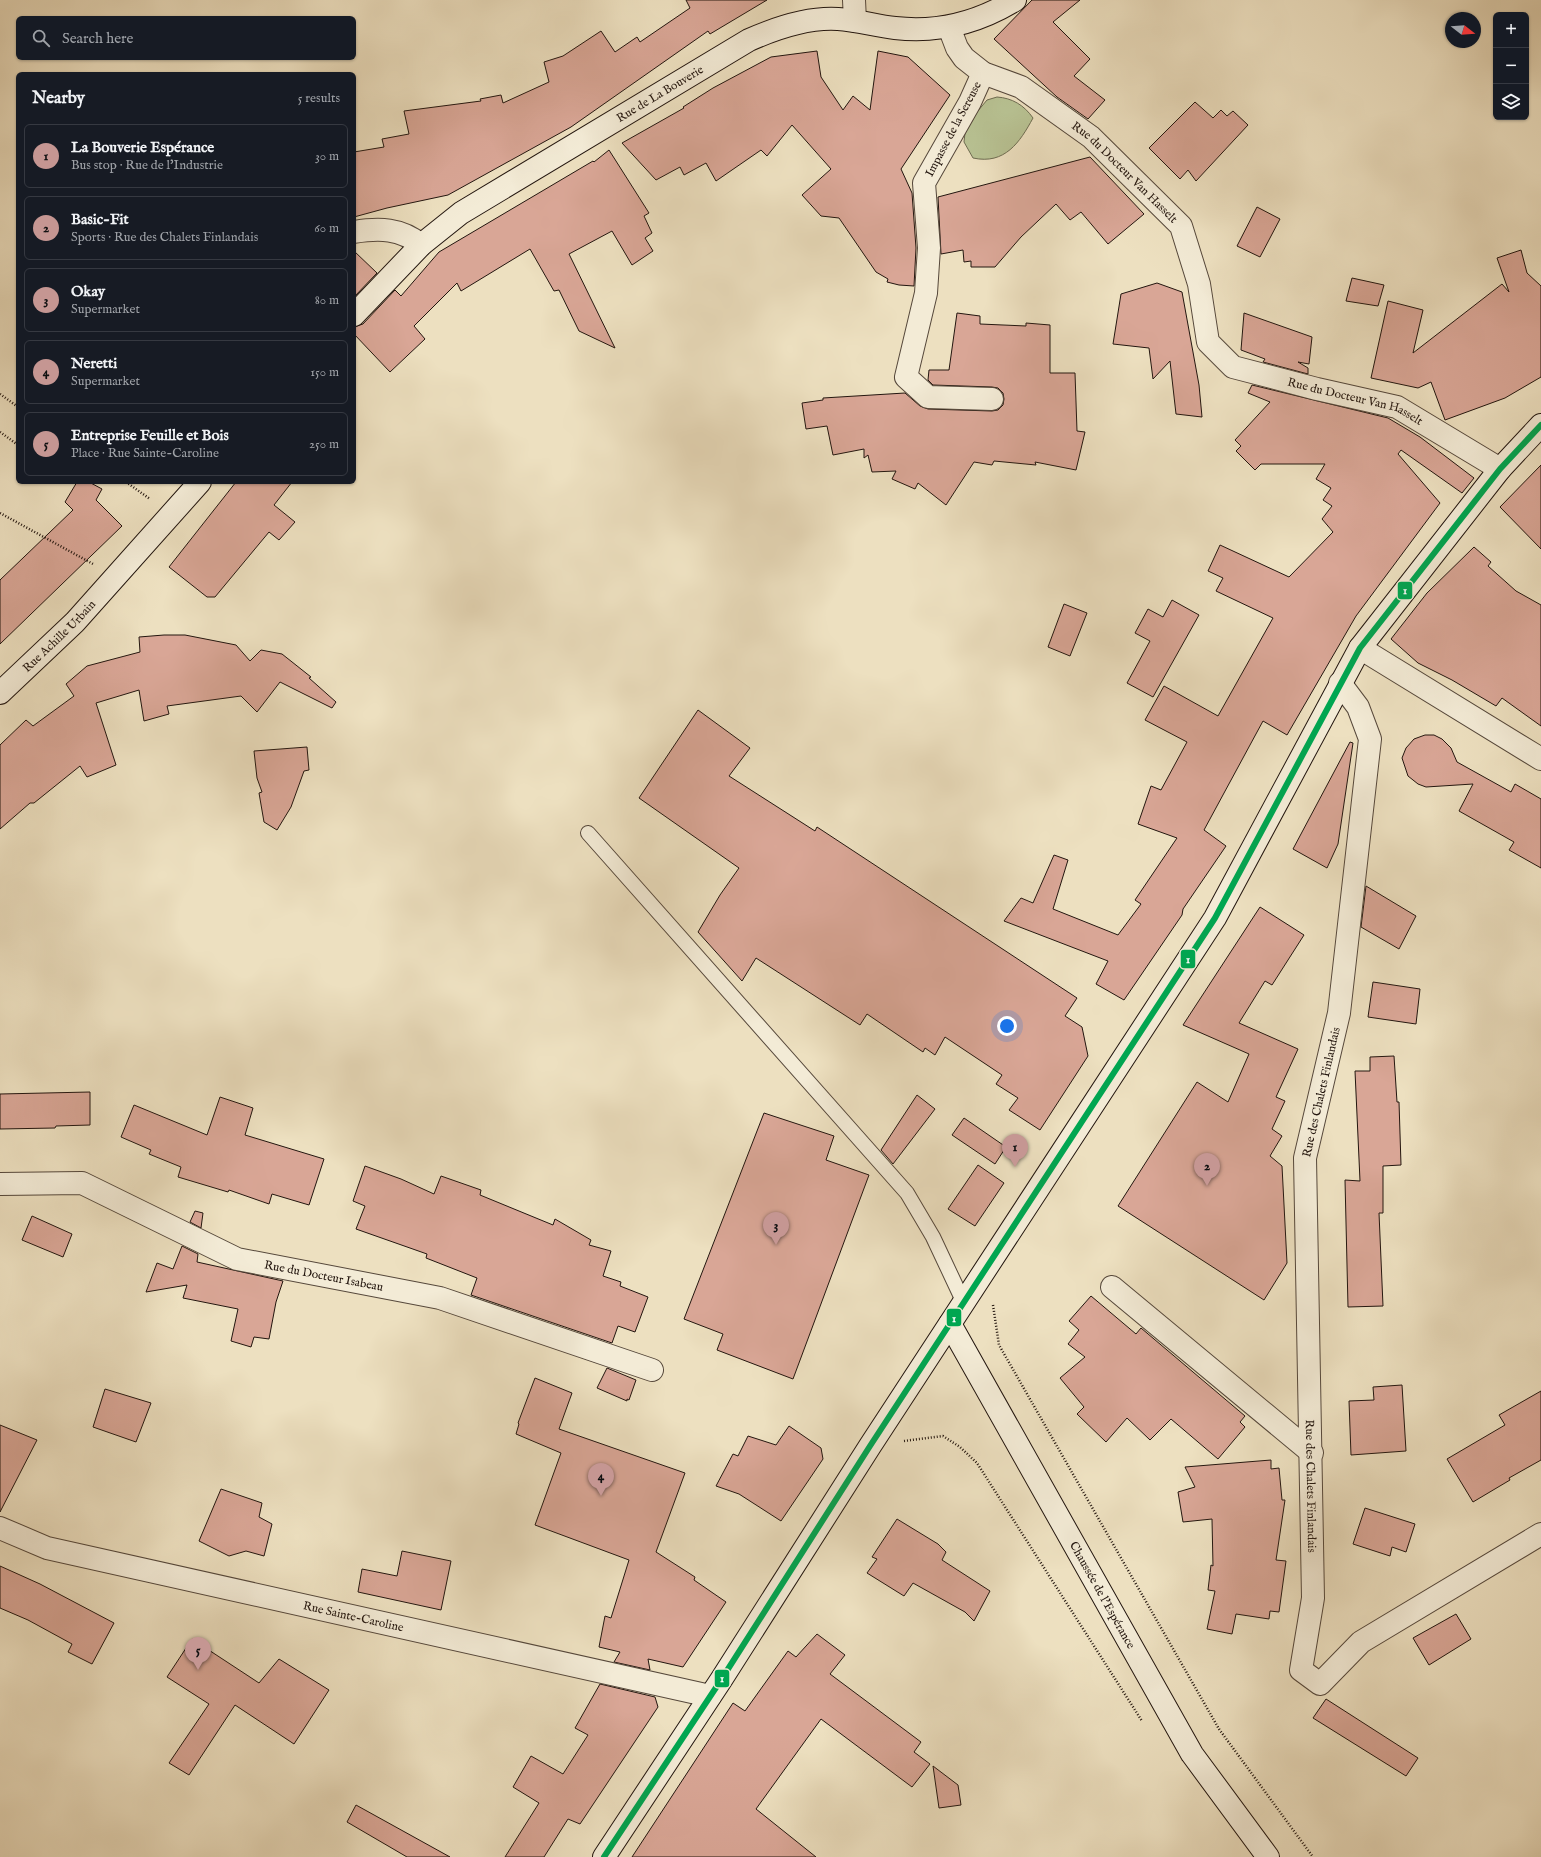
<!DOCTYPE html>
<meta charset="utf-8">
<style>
:root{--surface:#171b24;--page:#20242c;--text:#f1f3f6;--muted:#9ea1a6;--line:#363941;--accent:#c59692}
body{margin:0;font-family:"IM FELL English",serif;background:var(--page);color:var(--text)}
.controls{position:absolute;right:12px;top:12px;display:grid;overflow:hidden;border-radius:6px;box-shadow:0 1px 3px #0004}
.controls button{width:36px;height:36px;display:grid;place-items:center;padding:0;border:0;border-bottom:1px solid var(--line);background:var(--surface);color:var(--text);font:20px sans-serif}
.compass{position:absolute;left:1445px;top:12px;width:36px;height:36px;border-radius:50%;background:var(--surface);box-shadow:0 1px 3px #0004;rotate:107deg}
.you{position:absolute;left:1007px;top:1026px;width:14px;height:14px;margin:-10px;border:3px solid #fff;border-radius:50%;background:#1a73e8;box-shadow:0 0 0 6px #1a73e833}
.badge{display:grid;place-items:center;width:26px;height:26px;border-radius:50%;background:var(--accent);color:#111;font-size:13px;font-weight:700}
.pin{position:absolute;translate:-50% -33px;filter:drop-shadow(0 1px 2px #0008)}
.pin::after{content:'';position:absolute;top:21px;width:14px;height:12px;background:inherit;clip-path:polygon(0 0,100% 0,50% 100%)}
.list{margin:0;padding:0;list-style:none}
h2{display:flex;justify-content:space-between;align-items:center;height:52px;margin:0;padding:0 16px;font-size:17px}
h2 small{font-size:13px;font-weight:400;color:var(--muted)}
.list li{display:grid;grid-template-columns:26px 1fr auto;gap:12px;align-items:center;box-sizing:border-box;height:64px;margin:0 8px 8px;padding:0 8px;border:1px solid var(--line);border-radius:6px}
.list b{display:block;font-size:15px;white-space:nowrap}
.list p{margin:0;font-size:13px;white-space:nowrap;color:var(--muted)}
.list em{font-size:13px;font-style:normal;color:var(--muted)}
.icon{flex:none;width:22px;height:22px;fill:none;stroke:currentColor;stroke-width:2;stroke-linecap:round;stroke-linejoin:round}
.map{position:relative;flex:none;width:1541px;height:1857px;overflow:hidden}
.search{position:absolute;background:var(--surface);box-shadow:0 1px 3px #0004;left:16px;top:16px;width:340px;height:44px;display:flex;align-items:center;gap:10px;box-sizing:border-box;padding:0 14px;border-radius:6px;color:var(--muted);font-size:15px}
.panel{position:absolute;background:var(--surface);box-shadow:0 1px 3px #0004;left:16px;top:72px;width:340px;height:412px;border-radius:6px}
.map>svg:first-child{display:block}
.green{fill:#b8c293;stroke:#6e6c51}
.building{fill:#d9a696;stroke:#23160f}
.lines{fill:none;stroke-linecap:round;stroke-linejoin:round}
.lane-casing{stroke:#56483b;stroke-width:16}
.street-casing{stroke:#56483b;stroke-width:24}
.secondary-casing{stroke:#23160f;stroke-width:24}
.path{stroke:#23160f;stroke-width:2.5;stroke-dasharray:1 2;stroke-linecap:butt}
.lane{stroke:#f3ebd6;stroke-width:14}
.street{stroke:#f3ebd6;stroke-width:22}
.secondary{stroke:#f3ebd6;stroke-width:22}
.bus-1-casing{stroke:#f3ebd6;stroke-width:9}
.bus-1{stroke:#00a651;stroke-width:6}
.labels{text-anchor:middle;stroke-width:4;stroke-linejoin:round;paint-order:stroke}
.street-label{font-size:12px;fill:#23160f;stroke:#f3ebd6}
.line-badge{stroke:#f3ebd6;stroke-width:1.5}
.badge-label{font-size:11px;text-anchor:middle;font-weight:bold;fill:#fff}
</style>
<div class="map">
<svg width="1541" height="1857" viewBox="0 0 1541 1857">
<rect width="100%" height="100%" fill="#ede0c0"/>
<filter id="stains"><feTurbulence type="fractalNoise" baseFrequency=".005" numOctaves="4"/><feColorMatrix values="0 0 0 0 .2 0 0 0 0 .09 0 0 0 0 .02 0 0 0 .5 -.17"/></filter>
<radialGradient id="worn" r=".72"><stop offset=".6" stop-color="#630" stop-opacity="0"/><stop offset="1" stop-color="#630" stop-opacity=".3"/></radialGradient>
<path class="green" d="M997,97C1012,98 1024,105 1033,118C1020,142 1005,165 973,158L964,142L965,133L977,112L987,100Z"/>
<g class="building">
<polygon points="686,0 767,0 710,34 708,31 571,127 448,195 387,208 354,217 354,152 384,147 382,139 409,134 404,111 481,101 480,99 501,95 503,103 549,82 544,62 563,56 601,31 615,52 637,37 640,42 690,8"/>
<polygon points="1032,0 1080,0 1053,22 1090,59 1074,76 1105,100 1088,119 1057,97 994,39"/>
<polygon points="817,51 821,77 843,110 853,96 870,110 878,51 908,57 950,95 901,169 912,193 916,248 914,286 899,285 887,282 888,279 876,272 839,218 821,216 802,195 831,169 792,125 767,156 761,150 716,181 706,163 684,175 680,167 656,180 622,143 684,108 683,107 713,88 771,57"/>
<polygon points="1195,102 1213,118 1221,110 1227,116 1233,111 1248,125 1196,181 1188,170 1180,179 1149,148"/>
<polygon points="609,150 649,213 644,216 652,233 645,238 653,251 632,265 612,231 569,254 615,348 579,331 559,290 554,291 530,249 461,291 457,283 414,326 425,339 390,372 354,334 354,327 363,324 395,290 401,296 439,252 593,161 594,162"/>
<polygon points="1090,157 1144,214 1108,244 1081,212 1070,220 1056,204 1021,237 995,267 971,267 971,261 964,262 963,250 941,254 938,197"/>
<polygon points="1257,207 1280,219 1260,257 1237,246"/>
<polygon points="1521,250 1527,273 1541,286 1541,377 1505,398 1445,420 1431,382 1418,388 1371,378 1388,301 1423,310 1413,353 1502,284 1509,292 1497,258"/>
<polygon points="354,251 377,273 354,297"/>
<polygon points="1352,278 1384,285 1378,306 1346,301"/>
<polygon points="1157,283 1182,292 1199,385 1202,417 1176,414 1170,361 1153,379 1149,348 1113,344 1121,294"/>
<polygon points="957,313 980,316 980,324 1026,326 1026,323 1050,325 1050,373 1075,373 1077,431 1085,432 1076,470 1035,462 1036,465 994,461 992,465 974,462 946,505 918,483 915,489 892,479 896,471 872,472 868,455 864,458 864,449 833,455 827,426 806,429 802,403 823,400 823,398 905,393 920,406 928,409 992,411 998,410 1003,405 1004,399 1003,393 998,388 992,387 933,385 928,380 929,370 949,370"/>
<polygon points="1244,313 1312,337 1309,364 1298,362 1308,368 1308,374 1263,362 1265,359 1241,350"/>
<polygon points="1252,385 1388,418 1420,437 1474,478 1462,493 1401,450 1398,454 1440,503 1356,616 1287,735 1263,721 1204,830 1226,846 1183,909 1182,915 1124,1000 1096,984 1108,961 1004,921 1021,898 1033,903 1054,855 1068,860 1053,909 1118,935 1141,904 1135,900 1177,838 1138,824 1151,786 1161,790 1187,742 1145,720 1164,686 1218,716 1273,618 1216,591 1223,578 1208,571 1220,545 1289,577 1333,532 1322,519 1332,506 1323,500 1331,488 1316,479 1325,464 1261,464 1255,470 1236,451 1241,446 1235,440 1270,402 1248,393"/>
<polygon points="1541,465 1541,549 1500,507"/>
<polygon points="77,482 89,482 102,489 96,500 122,526 0,644 0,580 73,510 65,502"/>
<polygon points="236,482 292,482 274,505 295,522 279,540 269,532 215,597 207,597 169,567"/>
<polygon points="1474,547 1491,562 1488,566 1516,591 1541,605 1541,726 1502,698 1496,706 1452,680 1418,663 1391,639 1427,593"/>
<polygon points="1172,600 1199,615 1153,697 1127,683 1150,641 1135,633 1148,609 1163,617"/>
<polygon points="1064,604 1087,613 1070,656 1048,647"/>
<polygon points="164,635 185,635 236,645 250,661 261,650 282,654 311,677 309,678 336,702 332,708 280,682 257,712 241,696 167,706 169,714 144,721 139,690 96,703 116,765 87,777 80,766 34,803 30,803 0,829 0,745 26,720 33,726 74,696 66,684 87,666 140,652 139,637"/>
<polygon points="698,710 750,748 729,776 815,831 817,827 1077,998 1065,1016 1082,1027 1088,1056 1040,1130 1009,1110 1018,1098 996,1084 1002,1075 945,1037 935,1055 925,1048 923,1052 867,1014 860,1025 756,958 742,981 698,932 720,895 739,868 639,798"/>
<polygon points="1425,735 1434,735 1442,739 1451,748 1457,762 1511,792 1515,784 1541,799 1541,868 1509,850 1514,842 1459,811 1473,784 1426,787 1418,784 1408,776 1402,758 1406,748 1414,739"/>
<polygon points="1350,742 1353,743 1338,844 1327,868 1293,849"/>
<polygon points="307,747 309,770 304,771 291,807 277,830 264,822 259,793 262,792 257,778 254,751"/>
<polygon points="1366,886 1416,916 1399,949 1361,927"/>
<polygon points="1260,907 1304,935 1272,985 1265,981 1239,1023 1298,1049 1276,1097 1285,1101 1272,1129 1282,1136 1270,1156 1282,1166 1287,1263 1264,1300 1118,1206 1197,1082 1228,1102 1249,1054 1183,1025"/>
<polygon points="1373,982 1420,989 1416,1024 1368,1017"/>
<polygon points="1394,1056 1397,1102 1399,1102 1401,1165 1383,1166 1383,1213 1379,1213 1383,1306 1348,1307 1345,1180 1360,1181 1355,1071 1370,1071 1370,1057"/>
<polygon points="90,1092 90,1125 56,1126 55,1128 0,1129 0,1094"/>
<polygon points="917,1095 935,1109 893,1164 881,1150"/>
<polygon points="220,1097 253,1108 245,1135 324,1159 309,1205 272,1194 269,1204 229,1190 228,1192 178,1177 181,1167 149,1154 151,1150 121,1137 134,1105 207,1135"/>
<polygon points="764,1113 834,1136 826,1160 869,1175 793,1379 717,1350 723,1334 684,1319"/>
<polygon points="964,1118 1006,1147 995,1164 952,1135"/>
<polygon points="978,1165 1004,1183 975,1226 948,1209"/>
<polygon points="365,1166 401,1179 434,1194 441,1176 481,1190 480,1195 553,1225 555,1219 591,1240 589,1245 611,1251 603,1276 621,1282 620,1286 648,1297 635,1332 618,1326 612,1343 471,1295 477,1278 426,1258 427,1254 356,1229 365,1206 353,1201"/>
<polygon points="195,1211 203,1213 201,1228 190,1222"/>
<polygon points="32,1216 72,1234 63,1257 22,1240"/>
<polygon points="182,1246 198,1254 197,1262 283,1281 276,1302 269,1339 254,1337 251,1347 231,1341 238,1309 183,1298 187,1285 146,1292 157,1263 173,1269"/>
<polygon points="1091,1296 1136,1334 1141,1328 1245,1416 1240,1422 1245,1427 1218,1459 1171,1419 1150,1440 1127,1418 1106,1442 1077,1414 1084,1407 1060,1378 1085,1357 1068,1344 1079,1330 1069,1321"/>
<polygon points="607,1368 636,1380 629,1400 627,1399 627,1401 597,1388"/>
<polygon points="535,1378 572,1393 559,1429 685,1473 656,1552 695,1577 694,1580 726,1602 683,1667 648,1659 650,1670 614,1662 620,1652 599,1647 605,1616 611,1618 629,1560 535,1525 561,1453 516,1434 519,1424 518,1423"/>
<polygon points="1402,1385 1406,1451 1351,1455 1349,1401 1374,1400 1373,1387"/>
<polygon points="105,1389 151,1403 136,1442 93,1427"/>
<polygon points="1541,1391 1541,1460 1509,1478 1510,1480 1473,1502 1447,1459 1505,1425 1499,1415"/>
<polygon points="0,1425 37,1440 0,1512"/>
<polygon points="789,1426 821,1448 823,1459 781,1521 739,1494 716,1486 733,1454 738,1456 748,1436 776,1445"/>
<polygon points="1271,1460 1271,1469 1279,1468 1282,1500 1285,1500 1276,1560 1286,1561 1279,1612 1270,1611 1269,1619 1236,1614 1232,1634 1207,1629 1215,1591 1208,1590 1211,1565 1213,1566 1212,1519 1183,1522 1178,1492 1195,1487 1185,1467"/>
<polygon points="221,1489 262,1503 259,1517 272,1524 264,1556 246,1551 229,1556 199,1541"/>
<polygon points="1365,1508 1415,1524 1406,1552 1392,1547 1390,1556 1353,1544"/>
<polygon points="897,1519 938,1544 946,1552 942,1560 990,1591 974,1621 965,1612 913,1583 904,1596 867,1573 877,1559 872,1557"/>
<polygon points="402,1551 451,1561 441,1610 358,1592 362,1569 397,1576"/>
<polygon points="0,1566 40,1584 114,1623 92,1664 68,1652 72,1644 28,1620 0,1608"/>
<polygon points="1456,1614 1471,1639 1429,1665 1413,1638"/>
<polygon points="817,1634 845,1655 830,1674 921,1742 914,1752 930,1764 912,1787 821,1719 756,1809 816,1857 632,1857 733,1703 745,1711 788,1651 796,1657"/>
<polygon points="192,1639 259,1683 279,1659 329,1690 294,1744 235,1705 189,1775 169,1763 209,1704 167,1677"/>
<polygon points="600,1684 655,1697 658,1707 580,1824 568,1819 544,1857 505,1857 539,1803 513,1787 531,1756 563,1774 588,1735 575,1728"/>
<polygon points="1326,1699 1418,1758 1406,1776 1313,1718"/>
<polygon points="933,1766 958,1785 961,1805 939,1808"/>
<polygon points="356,1805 450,1857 407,1857 347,1822"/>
</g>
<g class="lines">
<defs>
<polyline id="lane" points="588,833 907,1193 933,1237 964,1303"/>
<g id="street">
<polyline points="854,0 855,21"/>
<path id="s1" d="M949,27L957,48L964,58L983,73L1021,87L1091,137L1181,226L1199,284L1208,342L1233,367L1317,389L1397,407L1500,469"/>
<polyline points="983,73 970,102 924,183 929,248 926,293 906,377 928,397 992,399"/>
<path d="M354,232C379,228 401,228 421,245"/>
<polyline points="1360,648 1541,759"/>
<path id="s2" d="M1340,683L1358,707L1370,739L1339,1013L1305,1158L1313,1598L1301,1670L1320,1684L1361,1642L1541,1534"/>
<path id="s3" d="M0,1184L82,1183L237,1259L440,1298L652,1370"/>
<polyline points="1112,1287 1312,1453"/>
<path id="s4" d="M0,1528L47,1548L710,1696"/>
</g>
<g id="secondary">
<path id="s5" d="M354,315L421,245L461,213L749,40C776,28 808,17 838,19C857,20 876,26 895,28C938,33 979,22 1015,0"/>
<path id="s6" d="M0,693L75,622L200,482"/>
<path id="s7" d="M950,1324L1192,1754L1268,1857"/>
<polyline points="604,1857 721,1680 870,1446 1215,918 1360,648 1500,469 1541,425"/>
</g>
</defs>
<use href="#lane" class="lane-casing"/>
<use href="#street" class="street-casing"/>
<use href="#secondary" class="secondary-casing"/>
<g class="path">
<polyline points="0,394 18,407"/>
<polyline points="0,432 18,445"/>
<polyline points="118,482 127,483"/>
<polyline points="126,482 150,499"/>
<polyline points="0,513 93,564"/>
<polyline points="993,1305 999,1345 1219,1729 1313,1857"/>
<polyline points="904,1441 943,1436 960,1447 977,1463 1142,1721"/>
</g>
<use href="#lane" class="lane"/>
<use href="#street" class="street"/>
<use href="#secondary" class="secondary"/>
<defs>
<polyline id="bus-1" points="604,1857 721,1680 870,1446 1215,918 1360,648 1500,469 1541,425"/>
</defs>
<use href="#bus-1" class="bus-1-casing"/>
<use href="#bus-1" class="bus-1"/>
</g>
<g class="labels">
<g class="street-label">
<text dy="4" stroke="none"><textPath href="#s5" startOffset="380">Rue de La Bouverie</textPath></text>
<text transform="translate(953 129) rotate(-62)" y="4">Impasse de la Sereuse</text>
<text dy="4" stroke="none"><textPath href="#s1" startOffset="234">Rue du Docteur Van Hasselt</textPath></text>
<text dy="4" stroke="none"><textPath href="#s1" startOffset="594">Rue du Docteur Van Hasselt</textPath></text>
<text dy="4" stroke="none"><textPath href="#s6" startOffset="82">Rue Achille Urbain</textPath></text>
<text transform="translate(1321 1092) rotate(-77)" y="4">Rue des Chalets Finlandais</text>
<text dy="4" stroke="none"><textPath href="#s3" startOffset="343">Rue du Docteur Isabeau</textPath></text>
<text dy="4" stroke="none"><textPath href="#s2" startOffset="817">Rue des Chalets Finlandais</textPath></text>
<text dy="4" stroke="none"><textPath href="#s7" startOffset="311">Chaussée de l'Espérance</textPath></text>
<text dy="4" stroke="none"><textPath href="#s4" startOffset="365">Rue Sainte-Caroline</textPath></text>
</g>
</g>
<g class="line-badge">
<rect x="1397" y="581" width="16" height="19" rx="4" fill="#00a651"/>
<rect x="1180" y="949" width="16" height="20" rx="4" fill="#00a651"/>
<rect x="946" y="1308" width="16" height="19" rx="4" fill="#00a651"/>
<rect x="714" y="1669" width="16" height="19" rx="4" fill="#00a651"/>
</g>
<g class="badge-label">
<text x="1405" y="594">1</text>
<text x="1188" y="963">1</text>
<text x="954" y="1322">1</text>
<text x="722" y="1682">1</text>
</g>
<rect width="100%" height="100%" filter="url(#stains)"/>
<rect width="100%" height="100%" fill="url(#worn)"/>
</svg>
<div class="controls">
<button>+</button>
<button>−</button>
<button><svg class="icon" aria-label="layers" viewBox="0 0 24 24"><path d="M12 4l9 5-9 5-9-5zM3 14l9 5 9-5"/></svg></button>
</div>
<svg class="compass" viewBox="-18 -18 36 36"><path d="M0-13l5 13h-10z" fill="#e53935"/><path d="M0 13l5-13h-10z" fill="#9ea1a6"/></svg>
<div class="you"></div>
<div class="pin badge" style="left:1015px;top:1167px">1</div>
<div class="pin badge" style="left:1207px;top:1186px">2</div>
<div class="pin badge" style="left:776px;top:1245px">3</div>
<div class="pin badge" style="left:601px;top:1496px">4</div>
<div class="pin badge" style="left:198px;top:1670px">5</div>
<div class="search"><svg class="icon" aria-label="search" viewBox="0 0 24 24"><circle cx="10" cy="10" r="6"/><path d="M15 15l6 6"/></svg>Search here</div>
<section class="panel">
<h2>Nearby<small>5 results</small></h2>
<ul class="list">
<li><span class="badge">1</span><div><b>La Bouverie Espérance</b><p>Bus stop · Rue de l'Industrie</p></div><em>30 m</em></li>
<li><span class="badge">2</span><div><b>Basic-Fit</b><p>Sports · Rue des Chalets Finlandais</p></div><em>60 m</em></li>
<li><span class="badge">3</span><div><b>Okay</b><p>Supermarket</p></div><em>80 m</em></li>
<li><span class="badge">4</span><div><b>Neretti</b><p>Supermarket</p></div><em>150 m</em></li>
<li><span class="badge">5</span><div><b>Entreprise Feuille et Bois</b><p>Place · Rue Sainte-Caroline</p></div><em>250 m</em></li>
</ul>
</section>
</div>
